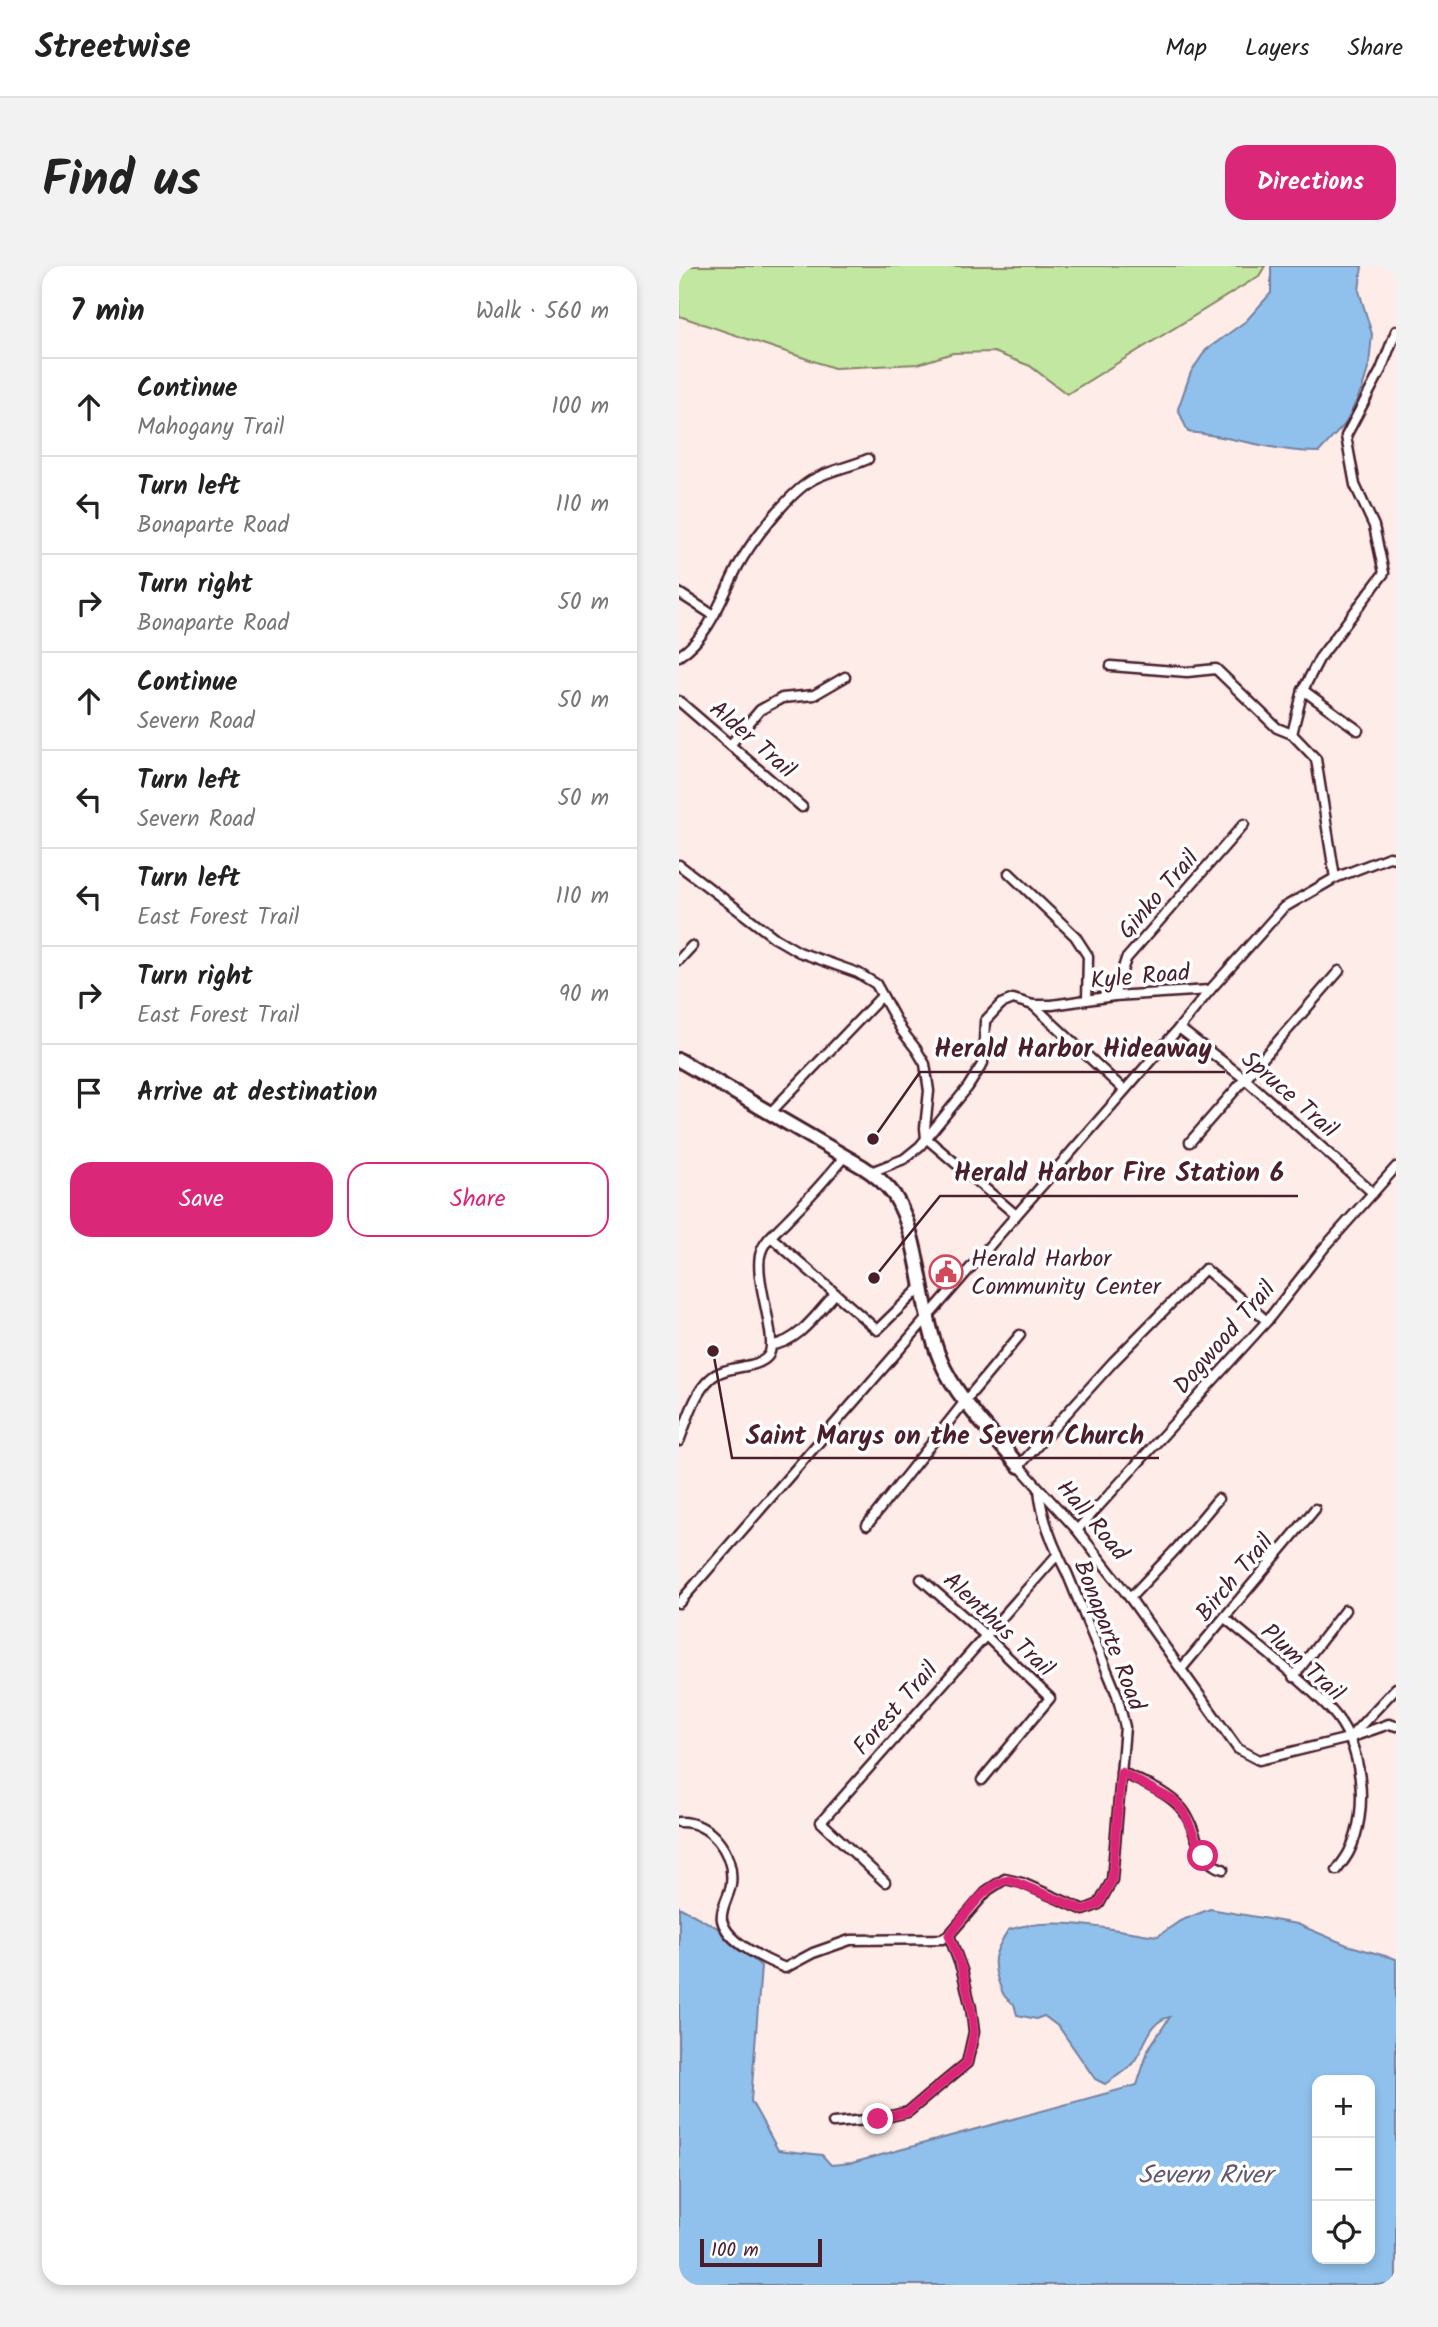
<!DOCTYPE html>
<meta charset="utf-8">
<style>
:root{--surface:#fff;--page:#f2f2f2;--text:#222;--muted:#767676;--line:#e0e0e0;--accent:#db2777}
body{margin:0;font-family:Kalam,sans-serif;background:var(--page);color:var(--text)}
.controls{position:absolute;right:21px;bottom:21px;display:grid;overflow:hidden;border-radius:14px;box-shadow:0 4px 10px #0003}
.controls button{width:63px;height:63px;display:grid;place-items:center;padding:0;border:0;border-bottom:2px solid var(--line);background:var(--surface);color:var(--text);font:35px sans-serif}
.scale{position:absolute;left:21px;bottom:18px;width:122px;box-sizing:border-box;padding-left:7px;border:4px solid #4a1f2b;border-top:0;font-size:19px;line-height:24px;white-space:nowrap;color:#4a1f2b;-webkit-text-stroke:5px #fff;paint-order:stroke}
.stop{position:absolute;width:21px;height:21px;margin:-16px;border:5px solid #db2777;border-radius:50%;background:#fff}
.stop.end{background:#db2777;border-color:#fff;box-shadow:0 2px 7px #0008}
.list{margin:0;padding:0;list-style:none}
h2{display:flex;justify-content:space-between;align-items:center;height:91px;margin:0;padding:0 28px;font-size:30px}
h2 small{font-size:23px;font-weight:400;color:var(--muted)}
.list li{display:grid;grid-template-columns:46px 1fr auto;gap:21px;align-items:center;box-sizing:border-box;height:98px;padding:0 28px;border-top:2px solid var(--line)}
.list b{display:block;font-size:26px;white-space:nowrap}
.list p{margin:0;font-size:23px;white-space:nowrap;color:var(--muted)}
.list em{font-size:23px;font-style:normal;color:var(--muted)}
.actions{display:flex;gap:14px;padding:21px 28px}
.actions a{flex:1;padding:16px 0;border:2px solid var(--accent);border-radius:21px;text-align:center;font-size:24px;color:var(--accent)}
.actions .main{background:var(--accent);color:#fff}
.icon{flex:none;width:38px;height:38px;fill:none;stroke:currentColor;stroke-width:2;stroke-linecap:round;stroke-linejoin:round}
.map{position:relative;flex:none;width:717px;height:2019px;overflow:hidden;border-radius:21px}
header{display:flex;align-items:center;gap:42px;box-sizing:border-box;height:98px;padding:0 35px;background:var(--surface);border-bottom:2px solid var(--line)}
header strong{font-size:33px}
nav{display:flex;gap:38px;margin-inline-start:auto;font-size:24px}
.intro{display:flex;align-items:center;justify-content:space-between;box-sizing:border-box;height:168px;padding:0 42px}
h1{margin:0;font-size:49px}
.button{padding:18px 32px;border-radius:21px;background:var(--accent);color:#fff;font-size:24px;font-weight:700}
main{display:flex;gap:42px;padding:0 42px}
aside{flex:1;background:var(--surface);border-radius:21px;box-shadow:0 4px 10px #0003}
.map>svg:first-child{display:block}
.green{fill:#c2e7a1;stroke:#868366;stroke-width:2}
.water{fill:#90c1ec;stroke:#74809f;stroke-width:2;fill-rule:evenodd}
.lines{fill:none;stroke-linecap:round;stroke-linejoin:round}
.street-casing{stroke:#4a1f2b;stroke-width:13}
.secondary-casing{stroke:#4a1f2b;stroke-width:18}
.street{stroke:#fff;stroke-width:8}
.secondary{stroke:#fff;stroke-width:12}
.route{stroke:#db2777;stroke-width:9}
.labels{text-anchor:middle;stroke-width:7;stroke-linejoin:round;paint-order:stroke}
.street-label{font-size:24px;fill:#4a1f2b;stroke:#fff}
.poi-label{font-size:24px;fill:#4a1f2b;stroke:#fff;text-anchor:start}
.water-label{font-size:26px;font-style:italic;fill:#62586f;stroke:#fff}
.leader{fill:none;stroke:#4a1f2b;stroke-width:2.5}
.callout-dot{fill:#4a1f2b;stroke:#fff;stroke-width:2.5}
.callout-label{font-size:26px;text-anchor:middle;font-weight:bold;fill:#4a1f2b;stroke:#fff;stroke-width:7;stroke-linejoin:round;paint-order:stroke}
</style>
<header>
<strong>Streetwise</strong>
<nav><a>Map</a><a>Layers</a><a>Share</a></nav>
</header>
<div class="intro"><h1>Find us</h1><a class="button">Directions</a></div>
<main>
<aside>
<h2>7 min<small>Walk · 560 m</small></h2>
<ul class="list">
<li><svg class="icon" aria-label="ahead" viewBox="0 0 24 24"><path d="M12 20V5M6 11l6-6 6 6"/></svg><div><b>Continue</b><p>Mahogany Trail</p></div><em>100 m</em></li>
<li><svg class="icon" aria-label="left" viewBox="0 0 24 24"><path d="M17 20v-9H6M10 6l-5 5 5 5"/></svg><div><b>Turn left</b><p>Bonaparte Road</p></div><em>110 m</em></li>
<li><svg class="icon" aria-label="right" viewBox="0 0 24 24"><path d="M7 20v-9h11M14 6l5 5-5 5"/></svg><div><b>Turn right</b><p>Bonaparte Road</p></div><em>50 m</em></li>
<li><svg class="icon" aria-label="ahead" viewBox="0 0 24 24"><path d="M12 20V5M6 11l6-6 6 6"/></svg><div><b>Continue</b><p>Severn Road</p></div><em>50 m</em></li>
<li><svg class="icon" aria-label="left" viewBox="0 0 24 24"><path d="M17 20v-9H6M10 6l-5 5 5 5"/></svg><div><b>Turn left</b><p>Severn Road</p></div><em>50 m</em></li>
<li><svg class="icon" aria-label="left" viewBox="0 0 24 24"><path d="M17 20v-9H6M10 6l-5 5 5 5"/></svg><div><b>Turn left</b><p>East Forest Trail</p></div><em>110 m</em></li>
<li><svg class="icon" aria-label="right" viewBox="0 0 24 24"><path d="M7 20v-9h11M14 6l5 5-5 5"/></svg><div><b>Turn right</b><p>East Forest Trail</p></div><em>90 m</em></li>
<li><svg class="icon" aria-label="arrive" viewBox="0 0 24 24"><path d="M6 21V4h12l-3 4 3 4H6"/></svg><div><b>Arrive at destination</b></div></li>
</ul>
<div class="actions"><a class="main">Save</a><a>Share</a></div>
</aside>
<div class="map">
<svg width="717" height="2019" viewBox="0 0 717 2019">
<rect width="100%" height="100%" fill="#feece9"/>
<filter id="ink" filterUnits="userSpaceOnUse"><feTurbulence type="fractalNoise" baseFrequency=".0143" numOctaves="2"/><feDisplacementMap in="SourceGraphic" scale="14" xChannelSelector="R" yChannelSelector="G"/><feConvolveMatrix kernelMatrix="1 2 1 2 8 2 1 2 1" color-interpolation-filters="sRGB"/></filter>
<g filter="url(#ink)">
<polygon class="green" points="0,0 586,0 580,10 388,128 351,100 315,86 274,87 239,98 155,102 0,50"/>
<g class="water">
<path d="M592,0H683L680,25L693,68L690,99L683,123L667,157L640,186C595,186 553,170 509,166L499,143L512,106L527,84L567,55L592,27Z"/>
<path d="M0,1641L37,1661L82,1700L72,1835L99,1884L143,1889L152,1899L173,1897L458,1819L470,1782L491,1751C469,1754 466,1784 453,1798C445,1806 435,1812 426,1818L416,1813L380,1761L365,1750L357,1753L338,1749L335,1738C324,1731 324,1728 320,1717C311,1692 317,1685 329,1664C375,1649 431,1664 479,1670L501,1655L531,1643L618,1658L668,1679L717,1693V2019H0ZM638,1814H691V1993H638Z"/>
</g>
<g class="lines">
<defs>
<g id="street">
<polyline points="0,327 34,349"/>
<path d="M0,390C31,370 43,331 59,300C72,276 109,228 133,214C151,204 171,201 189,193"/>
<polyline points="432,400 508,406 537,403 598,462 613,468 637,493 656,612"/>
<polyline points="624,424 679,464"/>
<polyline points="0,435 123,541"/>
<polyline points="613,468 624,424 640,393 705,307 695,260 676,219 667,170 702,104 717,65"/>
<polyline points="52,478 81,444 103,432 135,429 166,411"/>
<polyline points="0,599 96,672 120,686 179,707 197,718 223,765 237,783 246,798 250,825 246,862 247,872"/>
<polyline points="330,607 396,670 409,690 408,734"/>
<polyline points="0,694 13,680"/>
<polyline points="435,730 447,693 565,558"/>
<polyline points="354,739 445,824"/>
<polyline points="500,762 565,812 694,927"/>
<polyline points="91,847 203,730"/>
<polyline points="247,872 337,949"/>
<polyline points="511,876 660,705"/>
<polyline points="192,906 225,893 241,880 289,821 304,797 306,755 322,738 334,733 354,739 373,739 435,730 531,724"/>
<polyline points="92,971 198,1064 242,1021"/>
<polyline points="588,1055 526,1003 434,1096 340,1200 398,1264 451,1332 559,1483 580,1494 670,1472 710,1458 717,1460"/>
<path d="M93,1079C120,1076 138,1047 156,1028"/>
<path d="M0,1175C8,1156 15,1127 31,1113C46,1098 78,1104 89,1090C101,1075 73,1010 82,986C86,973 100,963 109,953C129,933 148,912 166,890"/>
<polyline points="188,1259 287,1134 341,1069"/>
<polyline points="398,1264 588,1055 645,982 717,901"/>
<polyline points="242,1313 306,1369 371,1432 303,1514"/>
<polyline points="451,1332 498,1282 539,1233"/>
<polyline points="0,1337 500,762 531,724 604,642 656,612 710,591 717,592"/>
<path d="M546,1352C580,1381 622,1412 652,1444C684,1478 691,1545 670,1586C667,1592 662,1598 658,1604"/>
<polyline points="503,1402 636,1243"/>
<polyline points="614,1411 666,1344"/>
<polyline points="672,1470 717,1422"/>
<path d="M442,1506C462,1516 488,1525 503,1543C520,1563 515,1595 544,1603"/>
<path d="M0,1556C31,1555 56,1587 52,1618C51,1629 41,1642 43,1654C48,1677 87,1694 106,1702L134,1687L171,1674L263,1673L270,1669L309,1624L326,1613L343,1617L405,1644L420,1638L433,1614L446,1461L438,1429L388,1307C375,1282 362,1251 360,1223"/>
<polyline points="206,1616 142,1556 379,1288"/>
<polyline points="154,1857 199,1853 229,1846 288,1797 295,1766 292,1742 283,1704 270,1669"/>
</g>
<path id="secondary" d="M0,794L184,901C195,908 207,918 215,929C242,971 241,1045 261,1093C275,1129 315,1170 340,1200"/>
</defs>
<use href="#street" class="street-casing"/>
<use href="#secondary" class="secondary-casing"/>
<use href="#street" class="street"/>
<use href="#secondary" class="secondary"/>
</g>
</g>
<g class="lines" filter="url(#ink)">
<path class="route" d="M199,1853L229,1846L288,1797L295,1766L292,1742L283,1703L270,1669C285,1653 307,1614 331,1614L405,1644L420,1638L433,1614L442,1506L494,1534L505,1545L524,1590"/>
</g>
<defs>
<symbol id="civic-ring" viewBox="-11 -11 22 22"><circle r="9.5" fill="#fff" stroke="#d1495b" stroke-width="1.5"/><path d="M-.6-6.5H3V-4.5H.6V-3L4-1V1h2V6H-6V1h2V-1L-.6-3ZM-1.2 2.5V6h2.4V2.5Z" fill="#d1495b"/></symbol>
</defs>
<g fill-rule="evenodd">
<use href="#civic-ring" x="248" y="987" width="38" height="38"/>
</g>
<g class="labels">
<g class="street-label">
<text transform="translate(74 473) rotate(41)" y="8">Alder Trail</text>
<text transform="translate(479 628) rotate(-49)" y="8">Ginko Trail</text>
<text transform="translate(461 710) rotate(-5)" y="8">Kyle Road</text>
<text transform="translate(611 828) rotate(41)" y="8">Spruce Trail</text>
<text transform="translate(545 1071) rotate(-49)" y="8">Dogwood Trail</text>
<text transform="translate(414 1254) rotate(50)" y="8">Hall Road</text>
<text transform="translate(555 1311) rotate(-50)" y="8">Birch Trail</text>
<text transform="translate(320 1358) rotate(43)" y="8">Alenthus Trail</text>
<text transform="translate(431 1369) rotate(69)" y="8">Bonaparte Road</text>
<text transform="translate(624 1396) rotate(42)" y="8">Plum Trail</text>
<text transform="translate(216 1442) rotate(-49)" y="8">Forest Trail</text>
</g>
<g class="poi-label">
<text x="292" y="1000">Herald Harbor<tspan x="292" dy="28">Community Center</tspan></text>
</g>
<g class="water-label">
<text x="526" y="1917">Severn River</text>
</g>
</g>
<path class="leader" d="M194 873L241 806H546M195 1012L261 930H619M34 1085L53 1192H480"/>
<g class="callout-dot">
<circle cx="194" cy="873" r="7"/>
<circle cx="195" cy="1012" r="7"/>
<circle cx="34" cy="1085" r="7"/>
</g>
<g class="callout-label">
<text x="394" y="791">Herald Harbor Hideaway</text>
<text x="440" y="915">Herald Harbor Fire Station 6</text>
<text x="266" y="1178">Saint Marys on the Severn Church</text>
</g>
</svg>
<div class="controls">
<button>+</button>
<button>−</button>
<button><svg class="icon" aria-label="locate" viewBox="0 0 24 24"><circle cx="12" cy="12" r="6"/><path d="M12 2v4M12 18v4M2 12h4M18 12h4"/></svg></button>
</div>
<div class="scale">100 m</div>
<div class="stop" style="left:524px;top:1590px"></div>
<div class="stop end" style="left:199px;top:1853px"></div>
</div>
</main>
